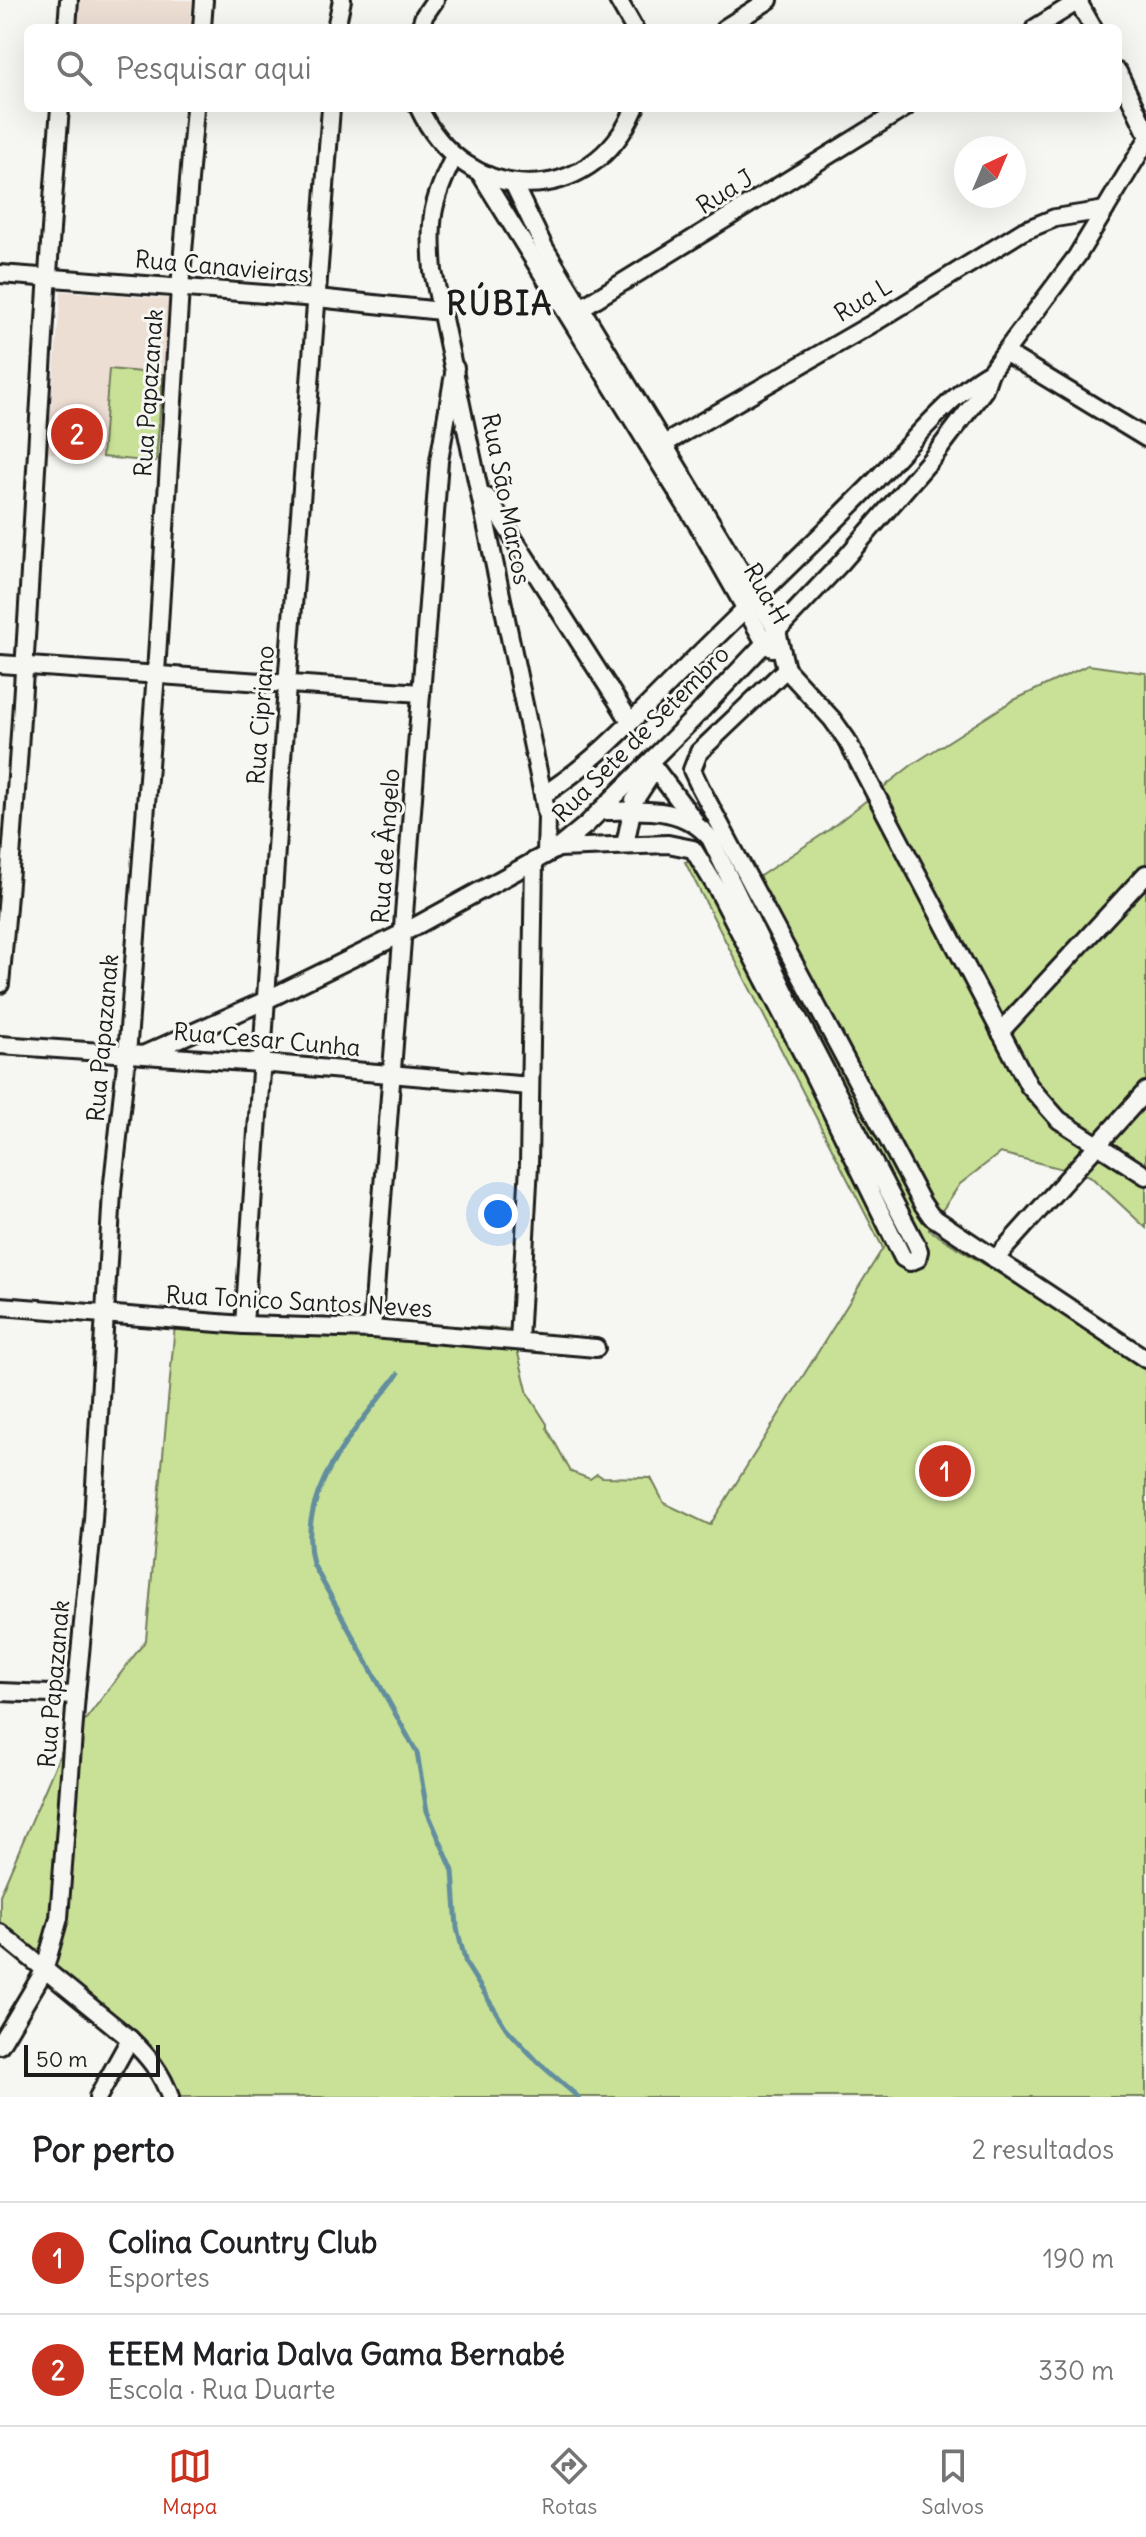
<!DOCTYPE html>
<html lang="pt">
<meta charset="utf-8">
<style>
:root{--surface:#fff;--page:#f2f2f2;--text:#202124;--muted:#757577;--line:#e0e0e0;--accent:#c8321e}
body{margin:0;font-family:Delius,sans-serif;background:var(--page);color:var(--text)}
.compass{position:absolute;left:954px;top:136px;width:72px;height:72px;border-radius:50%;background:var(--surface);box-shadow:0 8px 32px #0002;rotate:44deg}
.scale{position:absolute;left:24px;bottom:20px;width:136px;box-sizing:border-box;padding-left:8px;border:4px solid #1c1c1c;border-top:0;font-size:22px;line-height:28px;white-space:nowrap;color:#1c1c1c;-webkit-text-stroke:6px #f6f6f2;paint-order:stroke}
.you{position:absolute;left:498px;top:1214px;width:28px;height:28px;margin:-20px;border:6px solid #fff;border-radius:50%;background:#1a73e8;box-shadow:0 0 0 12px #1a73e833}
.badge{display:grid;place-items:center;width:52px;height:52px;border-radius:50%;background:var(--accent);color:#fff;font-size:26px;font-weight:700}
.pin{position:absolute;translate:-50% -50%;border:4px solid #fff;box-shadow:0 2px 8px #0006}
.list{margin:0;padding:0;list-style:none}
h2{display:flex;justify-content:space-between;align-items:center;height:104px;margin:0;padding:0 32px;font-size:34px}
h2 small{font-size:26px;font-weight:400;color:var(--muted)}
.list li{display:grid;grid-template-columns:52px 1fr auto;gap:24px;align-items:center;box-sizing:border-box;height:112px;padding:0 32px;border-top:2px solid var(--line)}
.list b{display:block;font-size:30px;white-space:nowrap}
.list p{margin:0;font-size:26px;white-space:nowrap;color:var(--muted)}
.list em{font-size:26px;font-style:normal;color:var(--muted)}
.icon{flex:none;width:44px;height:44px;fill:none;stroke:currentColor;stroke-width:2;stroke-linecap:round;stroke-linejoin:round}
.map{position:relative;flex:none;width:1146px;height:2097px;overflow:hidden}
.search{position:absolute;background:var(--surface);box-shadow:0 8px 32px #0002;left:24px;right:24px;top:24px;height:88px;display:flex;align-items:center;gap:20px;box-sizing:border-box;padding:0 28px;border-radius:12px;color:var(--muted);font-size:30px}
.sheet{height:328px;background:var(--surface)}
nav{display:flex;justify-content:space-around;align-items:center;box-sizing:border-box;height:112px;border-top:2px solid var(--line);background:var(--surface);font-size:22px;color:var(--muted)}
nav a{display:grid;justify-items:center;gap:4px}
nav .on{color:var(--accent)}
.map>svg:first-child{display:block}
.built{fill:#edded4}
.green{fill:#c8e197;stroke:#727e5a;stroke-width:2}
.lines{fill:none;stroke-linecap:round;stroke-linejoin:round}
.stream{stroke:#638e9e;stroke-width:5}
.minor-casing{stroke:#1c1c1c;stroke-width:22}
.minor{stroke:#f6f6f2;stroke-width:16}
.labels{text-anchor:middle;stroke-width:6;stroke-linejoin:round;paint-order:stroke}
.street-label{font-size:24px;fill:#1c1c1c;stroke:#f6f6f2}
.district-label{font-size:32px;font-weight:bold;letter-spacing:2px;fill:#1c1c1c;stroke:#f6f6f2}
</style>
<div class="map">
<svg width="1146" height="2097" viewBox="0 0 1146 2097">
<rect width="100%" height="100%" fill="#f6f6f2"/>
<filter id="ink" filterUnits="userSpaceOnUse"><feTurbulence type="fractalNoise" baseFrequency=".0125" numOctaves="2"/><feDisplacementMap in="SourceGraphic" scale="16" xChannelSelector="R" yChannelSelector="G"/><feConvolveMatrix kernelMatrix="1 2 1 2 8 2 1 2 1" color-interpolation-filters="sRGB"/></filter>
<g filter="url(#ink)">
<g class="built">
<polygon points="77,0 192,0 190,28 75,28"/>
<polygon points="61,291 169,299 156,462 47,453"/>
</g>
<g class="green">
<polygon points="109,369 163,374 156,462 102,457"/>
<polygon points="1088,665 1146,673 1146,1228 1090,1176 1000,1153 960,1184 929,1230 1146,1365 1146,2097 168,2097 140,2045 0,1922 0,1895 61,1752 146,1640 176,1314 512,1329 528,1394 547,1424 547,1428 571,1472 590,1479 597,1474 602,1477 651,1478 664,1503 710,1525 883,1248 685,862 727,853 791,974 748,884 826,832 913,764 1012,701"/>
</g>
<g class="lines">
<path class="stream" d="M398,1374C358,1428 294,1491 313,1564L417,1753L427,1811L453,1871L457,1928L466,1964L506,2028L538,2062L578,2097"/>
<defs>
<g id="minor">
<polyline points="618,0 634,28"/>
<polyline points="1077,0 1093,28"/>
<polyline points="67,28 69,0"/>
<polyline points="202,28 204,0"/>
<polyline points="336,28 342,0"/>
<polyline points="420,28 424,16 435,0"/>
<polyline points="725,28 769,0"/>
<polyline points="1035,28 1080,0"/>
<polyline points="1118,72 1146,131"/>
<path d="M419,108C465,207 591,211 635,108"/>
<path d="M454,157C431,203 429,220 433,271L543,795L547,817L546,854"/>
<polyline points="480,173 701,530 765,643 772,648"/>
<polyline points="513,183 544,247 777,631 786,669 832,719 847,740 1029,1086 1059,1120 1146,1176"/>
<polyline points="0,274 317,298 441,311"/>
<polyline points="573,313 905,108"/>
<polyline points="1006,353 1146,438"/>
<polyline points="657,448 877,321 1023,231 1055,218 1105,210"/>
<polyline points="487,497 630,721"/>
<polyline points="0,664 421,693"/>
<polyline points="786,669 699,752 692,770 700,787 922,1203 931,1216 1146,1359"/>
<polyline points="650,762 694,820"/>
<path d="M543,795C596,762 640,712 684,669C746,607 810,547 871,485C904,451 951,393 990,372"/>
<polyline points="625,845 634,801 655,769"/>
<path d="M558,848L668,844L693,849L718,890L812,1072L903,1258L910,1262L917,1259L919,1251L915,1242L793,1008L710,838C681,804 640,811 601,811"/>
<path d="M0,984C28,693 36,400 60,108"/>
<polyline points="1000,1032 1146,874"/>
<polyline points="0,1045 260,1063 530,1086"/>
<polyline points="145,1054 264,1001 403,933 558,848 587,824 693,719 841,563 934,456 984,390 990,372 1077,256 1146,142"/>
<polyline points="995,1259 1146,1091"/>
<polyline points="0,1306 244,1325 372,1329 596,1348"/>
<polyline points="244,1325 287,685 331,108"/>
<polyline points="372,1329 439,461 455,368"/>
<polyline points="519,1341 529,1165 534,861"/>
<polyline points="0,1692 76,1695"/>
<path d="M0,1933L130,2039C148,2056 162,2073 170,2097"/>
<polyline points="0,2045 44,1971 59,1918 76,1695 93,1520 112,1192 127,1055 156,673 180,288 195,108"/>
<polyline points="98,2097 130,2039"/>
</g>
</defs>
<use href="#minor" class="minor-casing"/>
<use href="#minor" class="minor"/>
</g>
</g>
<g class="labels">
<g class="street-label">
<text transform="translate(725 192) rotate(-32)" y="8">Rua J</text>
<text transform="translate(222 267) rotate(5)" y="8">Rua Canavieiras</text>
<text transform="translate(863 300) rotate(-31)" y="8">Rua L</text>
<text transform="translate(149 393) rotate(-86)" y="8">Rua Papazanak</text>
<text transform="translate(506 499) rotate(79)" y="8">Rua São Marcos</text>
<text transform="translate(766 594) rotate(60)" y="8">Rua H</text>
<text transform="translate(261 715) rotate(-86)" y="8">Rua Cipriano</text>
<text transform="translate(641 734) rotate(-45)" y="8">Rua Sete de Setembro</text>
<text transform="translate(386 846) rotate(-86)" y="8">Rua de Ângelo</text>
<text transform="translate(103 1038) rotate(-85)" y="8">Rua Papazanak</text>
<text transform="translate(267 1040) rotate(5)" y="8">Rua Cesar Cunha</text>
<text transform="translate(299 1302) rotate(3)" y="8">Rua Tonico Santos Neves</text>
<text transform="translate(54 1684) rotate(-85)" y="8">Rua Papazanak</text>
</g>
<g class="district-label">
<text x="500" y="315">RÚBIA</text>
</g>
</g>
</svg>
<svg class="compass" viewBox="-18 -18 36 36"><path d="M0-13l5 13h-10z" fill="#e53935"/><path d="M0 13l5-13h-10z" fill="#757577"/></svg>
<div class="scale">50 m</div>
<div class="you"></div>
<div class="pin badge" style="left:945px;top:1471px">1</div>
<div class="pin badge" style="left:77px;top:434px">2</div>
<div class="search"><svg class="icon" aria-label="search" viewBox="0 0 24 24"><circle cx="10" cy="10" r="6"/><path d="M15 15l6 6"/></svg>Pesquisar aqui</div>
</div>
<section class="sheet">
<h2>Por perto<small>2 resultados</small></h2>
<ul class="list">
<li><span class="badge">1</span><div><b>Colina Country Club</b><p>Esportes</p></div><em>190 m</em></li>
<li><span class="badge">2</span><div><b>EEEM Maria Dalva Gama Bernabé</b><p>Escola · Rua Duarte</p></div><em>330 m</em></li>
</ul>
</section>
<nav>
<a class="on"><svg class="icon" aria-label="map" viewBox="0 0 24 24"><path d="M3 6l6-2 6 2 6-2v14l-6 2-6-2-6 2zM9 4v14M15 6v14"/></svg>Mapa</a>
<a><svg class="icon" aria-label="directions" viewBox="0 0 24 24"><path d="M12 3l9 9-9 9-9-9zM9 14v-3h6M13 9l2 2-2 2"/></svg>Rotas</a>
<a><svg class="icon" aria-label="saved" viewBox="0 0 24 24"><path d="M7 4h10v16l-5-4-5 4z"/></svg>Salvos</a>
</nav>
